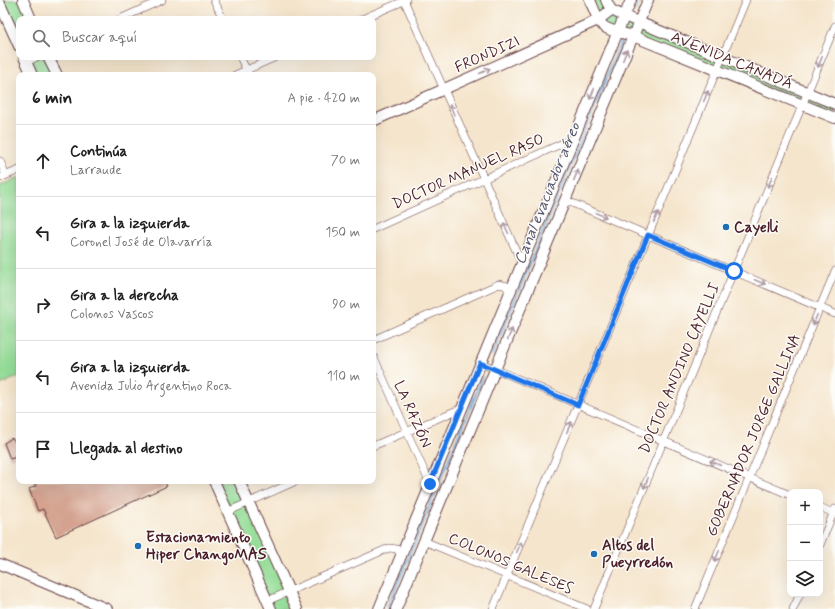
<!DOCTYPE html>
<html lang="es">
<meta charset="utf-8">
<style>
:root{--surface:#fff;--page:#f2f2f2;--text:#222;--muted:#767676;--line:#e0e0e0}
body{margin:0;font-family:Mynerve,sans-serif;background:var(--page);color:var(--text)}
.controls{position:absolute;right:12px;bottom:12px;display:grid;overflow:hidden;border-radius:8px;box-shadow:0 4px 16px #0002}
.controls button{width:36px;height:36px;display:grid;place-items:center;padding:0;border:0;border-bottom:1px solid var(--line);background:var(--surface);color:var(--text);font:20px sans-serif}
.stop{position:absolute;width:12px;height:12px;margin:-9px;border:3px solid #1a73e8;border-radius:50%;background:#fff}
.stop.end{background:#1a73e8;border-color:#fff;box-shadow:0 1px 4px #0008}
.list{margin:0;padding:0;list-style:none}
h2{display:flex;justify-content:space-between;align-items:center;height:52px;margin:0;padding:0 16px;font-size:17px}
h2 small{font-size:13px;font-weight:400;color:var(--muted)}
.list li{display:grid;grid-template-columns:26px 1fr auto;gap:12px;align-items:center;box-sizing:border-box;height:72px;padding:0 16px;border-top:1px solid var(--line)}
.list b{display:block;font-size:15px;white-space:nowrap}
.list p{margin:0;font-size:13px;white-space:nowrap;color:var(--muted)}
.list em{font-size:13px;font-style:normal;color:var(--muted)}
.icon{flex:none;width:22px;height:22px;fill:none;stroke:currentColor;stroke-width:2;stroke-linecap:round;stroke-linejoin:round}
.map{position:relative;flex:none;width:835px;height:609px;overflow:hidden}
.search{position:absolute;background:var(--surface);box-shadow:0 4px 16px #0002;left:16px;top:16px;width:360px;height:44px;display:flex;align-items:center;gap:10px;box-sizing:border-box;padding:0 14px;border-radius:8px;color:var(--muted);font-size:15px}
.panel{position:absolute;background:var(--surface);box-shadow:0 4px 16px #0002;left:16px;top:72px;width:360px;height:412px;border-radius:8px}
.map>svg:first-child{display:block}
.green{fill:#95dd98;stroke:#707e62}
.lines{fill:none;stroke-linecap:round;stroke-linejoin:round}
.stream{stroke:#6eafe2;stroke-width:2.5}
.building{fill:#d4a28f}
.street-casing{stroke:#643d43;stroke-width:8}
.secondary-casing{stroke:#643d43;stroke-width:12}
.street{stroke:#fff;stroke-width:7}
.secondary{stroke:#fff;stroke-width:10}
.oneway{stroke:#ae9aa0}
.route{stroke:#1a73e8;stroke-width:5}
.poi-dot{fill:#1f6fb2;stroke:#fdfcf7;stroke-width:1.5}
.labels{text-anchor:middle;stroke-width:3;stroke-linejoin:round;paint-order:stroke}
.street-label{font-size:15px;fill:#4a1f2b;stroke:#fdfcf7}
.poi-label{font-size:15px;font-weight:bold;fill:#4a1f2b;stroke:#fdfcf7;text-anchor:start}
.water-label{font-size:16px;font-style:italic;fill:#585974;stroke:#fdfcf7}
</style>
<div class="map">
<svg width="835" height="609" viewBox="0 0 835 609">
<rect width="100%" height="100%" fill="#fdfcf7"/>
<filter id="ink" filterUnits="userSpaceOnUse"><feTurbulence type="fractalNoise" baseFrequency=".025" numOctaves="2"/><feDisplacementMap in="SourceGraphic" scale="8" xChannelSelector="R" yChannelSelector="G"/><feConvolveMatrix kernelMatrix="1 2 1 2 8 2 1 2 1" color-interpolation-filters="sRGB"/></filter>
<filter id="wash" filterUnits="userSpaceOnUse"><feTurbulence type="fractalNoise" baseFrequency=".012" numOctaves="4" result="noise"/><feDisplacementMap in="SourceGraphic" scale="16" xChannelSelector="R" yChannelSelector="G"/><feGaussianBlur stdDeviation="0.9" result="paint"/><feColorMatrix in="noise" values="0 0 0 0 0 0 0 0 0 0 0 0 0 0 0 0 0 1.4 0 .05"/><feComposite in="paint" operator="in"/></filter>
<g filter="url(#wash)">
<rect width="100%" height="100%" fill="#f5e5cc"/>
<g class="green">
<polygon points="0,0 23,0 31,19 19,19 19,46"/>
<polygon points="590,0 606,0 611,10 835,104 835,118 609,31"/>
<polygon points="24,57 48,57 57,75 32,75"/>
<polygon points="19,177 19,376 0,385 0,186"/>
<polygon points="214,481 239,481 297,609 271,609"/>
</g>
<g class="lines">
<g class="stream">
<polyline points="636,9 639,0"/>
<polyline points="492,355 622,40"/>
<polyline points="387,609 483,377"/>
</g>
</g>
<g id="blocks">
<g class="building">
<polygon points="12,438 15,442 19,440 19,456 10,459 4,443"/>
<polygon points="33,481 164,481 167,486 56,537 43,509 38,511 29,489 36,486"/>
</g>
</g>
</g>
<g filter="url(#ink)">
<use href="#blocks" fill-opacity="0" stroke="#643d43" stroke-width="1"/>
<g class="lines">
<defs>
<g id="street">
<polyline points="214,0 223,19"/>
<polyline points="404,0 522,264"/>
<polyline points="120,19 162,0"/>
<polyline points="362,19 406,0"/>
<polyline points="240,57 249,75"/>
<polyline points="26,62 37,57"/>
<polyline points="235,75 276,57"/>
<polyline points="0,161 6,175"/>
<polyline points="0,178 19,170"/>
<polyline points="565,200 835,314"/>
<polyline points="373,229 574,138"/>
<polyline points="373,340 499,284 507,286 509,295"/>
<polyline points="373,355 430,484"/>
<polyline points="481,363 790,495"/>
<polyline points="373,446 462,408"/>
<polyline points="820,507 835,514"/>
<polyline points="227,512 296,481"/>
<polyline points="424,541 587,609"/>
<polyline points="820,545 835,509"/>
<polyline points="267,601 389,548 397,549 401,556"/>
<polyline points="493,609 746,0"/>
<polyline points="594,609 835,26"/>
<polyline points="695,609 835,271"/>
<polyline points="793,609 800,594"/>
</g>
<g id="secondary">
<polyline points="23,0 31,19"/>
<path d="M590,0C603,32 600,27 633,36L835,118"/>
<polyline points="606,0 611,10 624,16 835,104"/>
<polyline points="0,4 19,46"/>
<polyline points="24,57 32,75"/>
<polyline points="48,57 57,75"/>
<polyline points="373,121 598,20 611,10"/>
<polyline points="214,481 271,609"/>
<polyline points="239,481 297,609"/>
<polyline points="0,564 107,609"/>
<polyline points="379,609 631,0"/>
<polyline points="396,609 648,0"/>
</g>
</defs>
<use href="#street" class="street-casing"/>
<use href="#secondary" class="secondary-casing"/>
<use href="#street" class="street"/>
<use href="#secondary" class="secondary"/>
</g>
<defs><path id="oneway-shaft" d="M-6 0H5M1.5-3L5.5 0L1.5 3" fill="none" stroke-width="1.6" stroke-linecap="round" stroke-linejoin="round"/></defs>
<g class="oneway">
<use href="#oneway-shaft" transform="translate(625 55) rotate(-68)"/>
<use href="#oneway-shaft" transform="translate(820 62) rotate(112)"/>
<use href="#oneway-shaft" transform="translate(485 71) rotate(-24)"/>
<use href="#oneway-shaft" transform="translate(592 94) rotate(113)"/>
<use href="#oneway-shaft" transform="translate(706 96) rotate(-67)"/>
<use href="#oneway-shaft" transform="translate(452 110) rotate(-114)"/>
<use href="#oneway-shaft" transform="translate(576 175) rotate(-68)"/>
<use href="#oneway-shaft" transform="translate(770 182) rotate(113)"/>
<use href="#oneway-shaft" transform="translate(601 215) rotate(23)"/>
<use href="#oneway-shaft" transform="translate(656 217) rotate(-67)"/>
<use href="#oneway-shaft" transform="translate(506 228) rotate(-114)"/>
<use href="#oneway-shaft" transform="translate(760 282) rotate(23)"/>
<use href="#oneway-shaft" transform="translate(815 320) rotate(113)"/>
<use href="#oneway-shaft" transform="translate(510 334) rotate(-68)"/>
<use href="#oneway-shaft" transform="translate(569 427) rotate(-67)"/>
<use href="#oneway-shaft" transform="translate(715 463) rotate(-157)"/>
<use href="#oneway-shaft" transform="translate(646 483) rotate(112)"/>
<use href="#oneway-shaft" transform="translate(519 547) rotate(-67)"/>
<use href="#oneway-shaft" transform="translate(717 556) rotate(113)"/>
</g>
</g>
<g class="lines" filter="url(#ink)">
<polyline class="route" points="430,484 480,363 578,405 648,235 734,271"/>
</g>
<g class="poi-dot">
<circle cx="726" cy="227" r="4"/>
<circle cx="138" cy="546" r="4"/>
<circle cx="594" cy="554" r="4"/>
</g>
<g class="labels">
<g class="street-label">
<text transform="translate(487 54) rotate(-24)" y="5">FRONDIZI</text>
<text transform="translate(732 60) rotate(22)" y="5">AVENIDA CANADÁ</text>
<text transform="translate(468 171) rotate(-24)" y="5">DOCTOR MANUEL RASO</text>
<text transform="translate(679 368) rotate(-67)" y="5">DOCTOR ANDINO CAYELLI</text>
<text transform="translate(413 414) rotate(66)" y="5">LA RAZÓN</text>
<text transform="translate(753 435) rotate(-67)" y="5">GOBERNADOR JORGE GALLINA</text>
<text transform="translate(511 563) rotate(23)" y="5">COLONOS GALESES</text>
</g>
<g class="poi-label">
<text x="734" y="232">Cayelli</text>
<text x="146" y="542">Estacionamiento<tspan x="146" dy="17">Hiper ChangoMAS</tspan></text>
<text x="602" y="550">Altos del<tspan x="602" dy="17">Pueyrredón</tspan></text>
</g>
<g class="water-label">
<text transform="translate(546 193) rotate(-68)" y="6">Canal evacuador aéreo</text>
</g>
</g>
</svg>
<div class="controls">
<button>+</button>
<button>−</button>
<button><svg class="icon" aria-label="layers" viewBox="0 0 24 24"><path d="M12 4l9 5-9 5-9-5zM3 14l9 5 9-5"/></svg></button>
</div>
<div class="stop" style="left:734px;top:271px"></div>
<div class="stop end" style="left:430px;top:484px"></div>
<div class="search"><svg class="icon" aria-label="search" viewBox="0 0 24 24"><circle cx="10" cy="10" r="6"/><path d="M15 15l6 6"/></svg>Buscar aquí</div>
<section class="panel">
<h2>6 min<small>A pie · 420 m</small></h2>
<ul class="list">
<li><svg class="icon" aria-label="ahead" viewBox="0 0 24 24"><path d="M12 20V5M6 11l6-6 6 6"/></svg><div><b>Continúa</b><p>Larraude</p></div><em>70 m</em></li>
<li><svg class="icon" aria-label="left" viewBox="0 0 24 24"><path d="M17 20v-9H6M10 6l-5 5 5 5"/></svg><div><b>Gira a la izquierda</b><p>Coronel José de Olavarría</p></div><em>150 m</em></li>
<li><svg class="icon" aria-label="right" viewBox="0 0 24 24"><path d="M7 20v-9h11M14 6l5 5-5 5"/></svg><div><b>Gira a la derecha</b><p>Colonos Vascos</p></div><em>90 m</em></li>
<li><svg class="icon" aria-label="left" viewBox="0 0 24 24"><path d="M17 20v-9H6M10 6l-5 5 5 5"/></svg><div><b>Gira a la izquierda</b><p>Avenida Julio Argentino Roca</p></div><em>110 m</em></li>
<li><svg class="icon" aria-label="arrive" viewBox="0 0 24 24"><path d="M6 21V4h12l-3 4 3 4H6"/></svg><div><b>Llegada al destino</b></div></li>
</ul>
</section>
</div>
